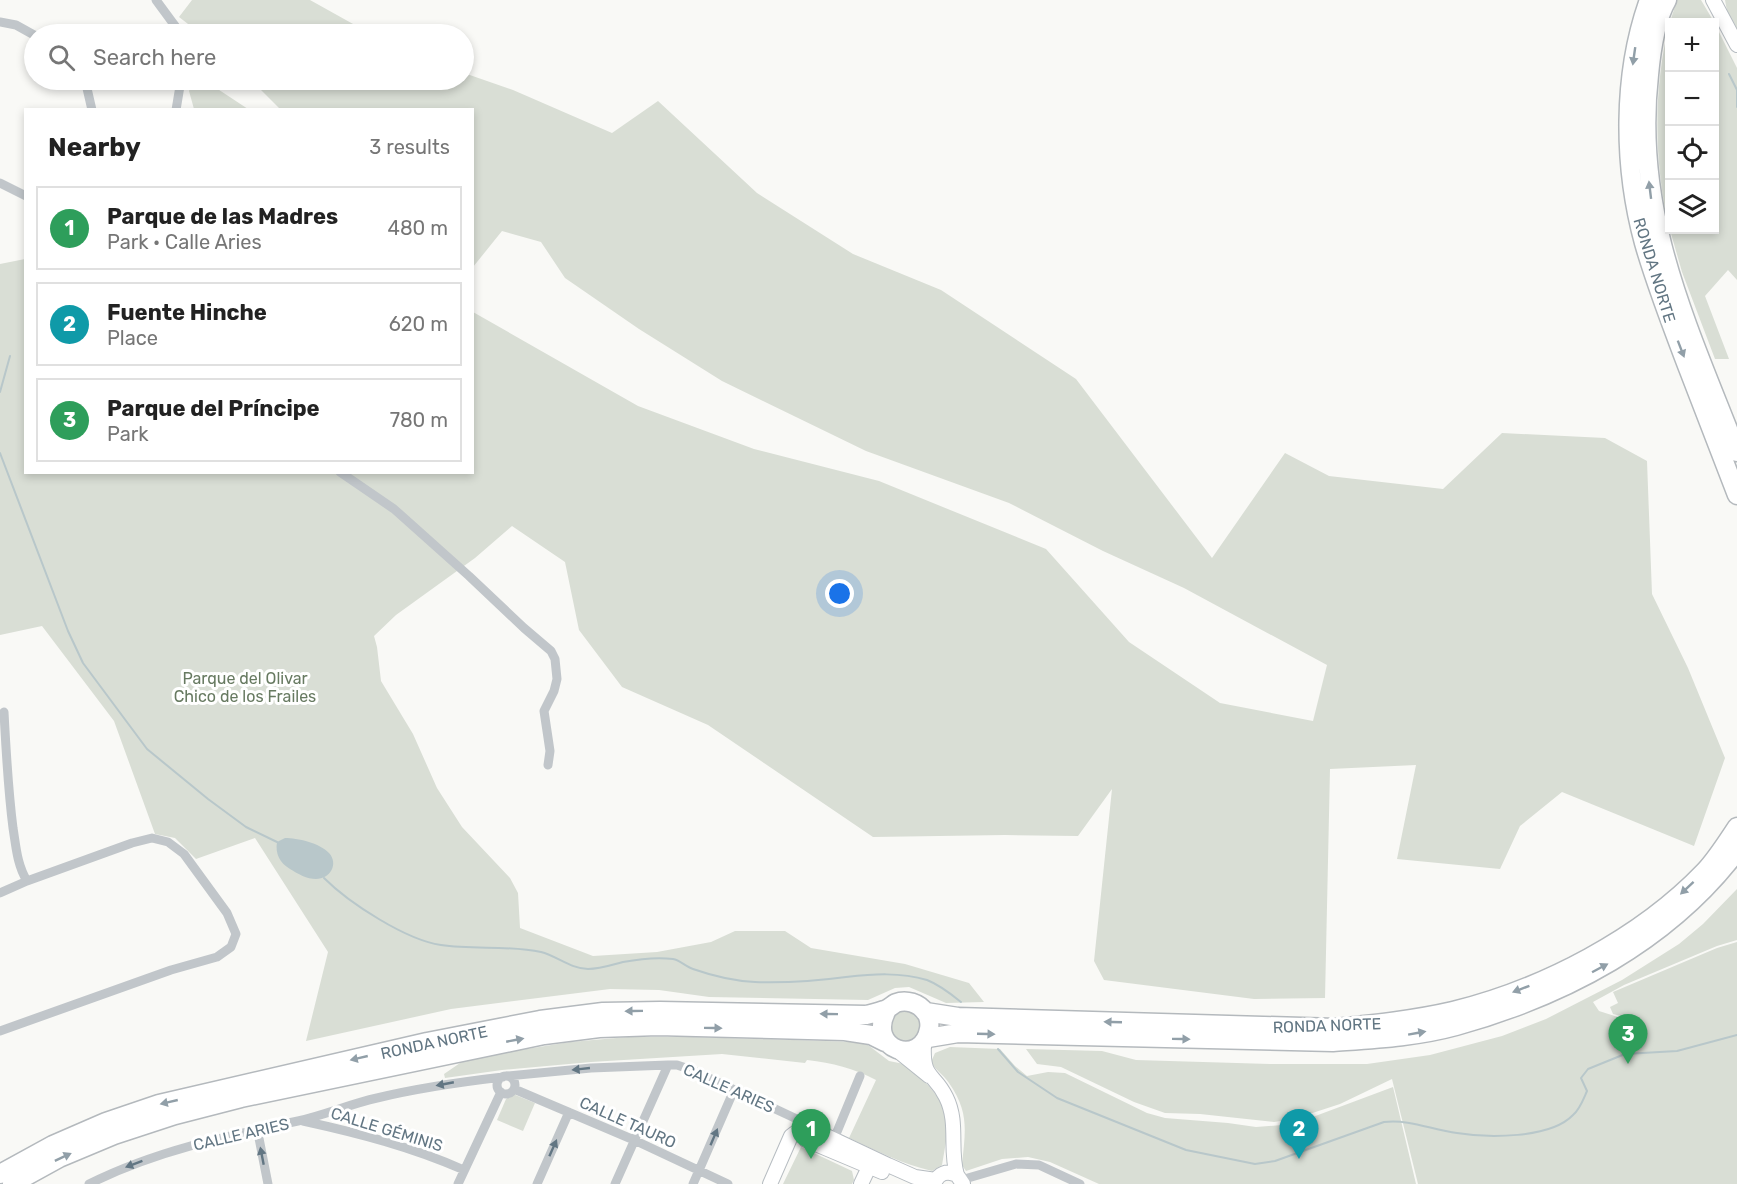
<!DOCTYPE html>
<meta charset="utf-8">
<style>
:root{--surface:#fff;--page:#f6f6f6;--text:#222;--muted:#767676;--line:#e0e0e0;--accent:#ed4622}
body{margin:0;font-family:Rubik,sans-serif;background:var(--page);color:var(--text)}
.controls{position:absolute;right:18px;top:18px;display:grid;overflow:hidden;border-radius:0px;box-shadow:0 3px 9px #0003}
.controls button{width:54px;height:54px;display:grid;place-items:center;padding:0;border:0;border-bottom:2px solid var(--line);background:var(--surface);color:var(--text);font:30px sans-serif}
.you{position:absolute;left:840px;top:594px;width:21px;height:21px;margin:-15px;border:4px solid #fff;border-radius:50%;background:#1a73e8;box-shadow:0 0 0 9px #1a73e833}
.badge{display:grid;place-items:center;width:39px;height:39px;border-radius:50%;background:var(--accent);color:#fff;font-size:20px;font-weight:700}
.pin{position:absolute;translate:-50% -50px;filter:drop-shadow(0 2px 3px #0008)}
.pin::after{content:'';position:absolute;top:32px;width:21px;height:18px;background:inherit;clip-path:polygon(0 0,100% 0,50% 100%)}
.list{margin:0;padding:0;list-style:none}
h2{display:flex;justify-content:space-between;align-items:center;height:78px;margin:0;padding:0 24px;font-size:26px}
h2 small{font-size:20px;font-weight:400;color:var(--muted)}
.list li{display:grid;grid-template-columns:39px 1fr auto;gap:18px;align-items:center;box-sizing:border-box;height:84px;margin:0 12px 12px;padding:0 12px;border:2px solid var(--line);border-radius:0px}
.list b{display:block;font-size:22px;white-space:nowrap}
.list p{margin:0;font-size:20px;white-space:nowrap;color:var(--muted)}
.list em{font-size:20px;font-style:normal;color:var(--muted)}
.icon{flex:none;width:33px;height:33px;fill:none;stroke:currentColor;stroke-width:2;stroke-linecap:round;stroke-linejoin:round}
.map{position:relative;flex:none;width:1737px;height:1184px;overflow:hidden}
.search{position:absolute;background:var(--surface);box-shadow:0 3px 9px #0003;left:24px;top:24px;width:450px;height:66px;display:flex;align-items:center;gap:15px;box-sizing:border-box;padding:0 21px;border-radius:33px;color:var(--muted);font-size:22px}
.panel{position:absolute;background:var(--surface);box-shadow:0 3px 9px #0003;left:24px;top:108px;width:450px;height:366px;border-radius:0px}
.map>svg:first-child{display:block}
.green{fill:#d9ded5}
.water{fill:#b8c7ca}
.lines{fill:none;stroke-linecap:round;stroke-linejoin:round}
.stream{stroke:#b8c7ca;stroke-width:2}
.secondary-casing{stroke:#b6bcc1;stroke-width:16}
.highway-casing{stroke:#b4b9bd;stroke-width:21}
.street{stroke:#c1c6ca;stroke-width:9}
.secondary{stroke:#fff;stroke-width:14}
.highway{stroke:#fff;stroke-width:18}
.oneway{fill:#919fa8}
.oneway2{fill:#627683}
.labels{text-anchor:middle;stroke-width:6;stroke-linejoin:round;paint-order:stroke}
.street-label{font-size:16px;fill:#627683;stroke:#fff}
.park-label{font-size:16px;fill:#677a61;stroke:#fff}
</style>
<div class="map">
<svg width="1737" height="1184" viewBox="0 0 1737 1184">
<rect width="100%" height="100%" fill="#f9f9f6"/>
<path class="green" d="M192 0H310L371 34H201L179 17Z
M1677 0H1701L1714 22H1670Z
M1725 0H1737V35L1727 11Z
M1715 24 1737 68V280L1728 270 1705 296 1729 359H1715L1682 272 1670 230H1714Z
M1669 25V228C1654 162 1653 91 1669 25Z
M464 73 513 90 612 133 658 101 757 193 853 254 941 290 1076 379 1212 558 1285 453 1329 476 1443 489 1502 433 1605 438 1647 461 1652 594 1688 668 1725 758 1694 846 1562 792 1520 826 1500 869 1397 859 1416 765 1330 769 1325 998 1254 999 1104 980 1094 961 1112 789 1078 836 1005 835 873 837 708 725 622 687 579 630 565 562 512 526 475 558 396 615 374 636 377 647 381 681 413 734 437 788 462 827 510 878 518 893 520 928 593 956 657 952 711 942 735 931H785L811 948 905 964 969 983 984 1002 946 1003 909 987 895 988 868 1000 709 997 659 990 610 989 451 1009 306 1041 328 952 255 838 196 859 175 838 155 834 114 721 42 626 0 635V264L25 259 26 472H472L473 312 638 406 754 449 879 481 1046 549 1129 642 1220 703 1313 721 1327 665 1184 588 1103 551 1009 503 866 451 722 381 639 329 565 278 541 242 502 231 473 267 472 110 280 109 251 80H464Z
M193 80H204L248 109H194L189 91Z
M1737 889V940L1717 946 1624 985 1593 1002 1599 1011 1621 1018V1016L1613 1014 1610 1007 1618 1003 1613 992 1717 948 1737 942V1184H1418L1392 1079 1340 1104 1294 1119 1274 1122 1200 1114 1165 1113 1134 1102 1061 1067 1037 1064 1026 1049 1102 1051 1136 1060 1270 1064H1367L1430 1055 1502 1036 1546 1019 1622 980 1679 944 1703 924Z
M890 1027a16 16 0 1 1 32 0a16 16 0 1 1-32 0Z
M628 1037H693L857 1042 868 1045 889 1061 904 1064 928 1085 941 1101 948 1130 942 1165 932 1171C902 1164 877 1151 849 1138L876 1080C853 1068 833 1063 807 1060L805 1063 722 1054 591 1062 502 1070 445 1078 444 1074 463 1061 501 1053 570 1042Z
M950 1047 1000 1049 1015 1066 1027 1076 1048 1072 1065 1073 1147 1113 1165 1118 1228 1123 1256 1127 1294 1124 1393 1087 1416 1184H1099L1050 1162 1028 1157 1002 1159 966 1171 962 1165C965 1132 970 1113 949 1083 944 1075 935 1070 931 1062L935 1053Z
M513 1094 535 1103 523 1131 497 1120 506 1099Z
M801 1147 852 1171 854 1180 852 1184H783Z"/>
<path class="water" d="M285 838C297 838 320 843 329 853 339 864 330 879 316 879 307 879 298 874 290 869 280 863 275 854 277 842Z"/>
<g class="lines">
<path class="stream" d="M1729 74 1737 90V107
M0 392 10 356
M0 453 68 631 83 663 147 749 208 799 246 827 277 842
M324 878C349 903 406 940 441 945 474 950 508 945 541 952 557 956 571 969 588 969 601 969 611 965 623 962 639 959 657 957 673 959 680 960 686 967 693 969 713 976 734 981 755 982 785 983 816 981 846 977 873 974 900 972 927 980 940 985 951 994 961 1002
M998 1049 1018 1072 1057 1098 1186 1150 1255 1164 1275 1161 1384 1122C1410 1119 1432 1130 1457 1133 1487 1138 1550 1139 1573 1115 1580 1109 1583 1100 1587 1091L1581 1078 1588 1069 1625 1054 1677 1051 1737 1035"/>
<g class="secondary-casing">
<path id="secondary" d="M1713 0 1737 45
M924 1044C922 1080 934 1072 946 1097 959 1123 949 1149 957 1175
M898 1051 929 1076
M802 1130V1134L806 1140 882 1172
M770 1184 791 1136C798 1130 807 1127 816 1131L888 1165 915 1177 936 1180
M861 1184 869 1167
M934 1184C938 1173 947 1170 957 1175L963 1184"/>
</g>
<g class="highway-casing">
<path id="highway" d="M1649 0C1622 75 1623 166 1644 243 1656 285 1672 326 1688 368 1704 410 1721 453 1737 495
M1667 0C1656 19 1651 53 1649 75 1633 214 1688 326 1737 452
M926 1012 958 1017 1336 1028C1375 1024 1414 1020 1453 1011 1543 989 1641 938 1705 871 1717 858 1727 842 1737 827
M928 1038 958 1033 1333 1042C1374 1039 1416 1037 1456 1026 1564 996 1668 942 1737 851
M0 1174 53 1145 106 1122 159 1104 427 1042 540 1020 603 1012 660 1011 866 1015C872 1014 878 1012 884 1010 889 1009 892 1005 896 1003 906 999 919 1003 925 1012 929 1016 930 1024 929 1029 922 1068 865 1050 887 1010
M12 1184 59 1158 114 1135 175 1115 241 1098 544 1035 599 1028 658 1026 845 1031 871 1035 885 1042"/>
</g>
<path class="street" d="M156 0 181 34
M0 22 16 25 34 35
M82 80 86 84 92 110
M176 110 181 80
M0 183 26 196
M340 472 394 509 469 576 524 628 551 651 555 659 557 679 554 691 544 711 550 751 548 765
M4 712C6 751 8 789 13 828 16 846 17 865 27 881
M0 893 27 881 132 843 152 838 168 842 184 854 227 913 236 934 231 947 217 957 171 970 0 1031
M507 1076 591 1068 668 1065H677L692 1070 801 1121 814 1129
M497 1085a9 9 0 1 1 18 0a9 9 0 1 1-18 0Z
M514 1089 634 1140 728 1184
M303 1121C358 1133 412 1147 464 1170
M257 1128 268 1184
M834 1139 860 1076
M961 1180 1016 1164 1039 1165 1080 1184
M89 1184C155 1151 226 1136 298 1121 325 1115 350 1104 377 1098 418 1088 460 1082 503 1077
M458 1184 501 1092
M537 1184 569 1112
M615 1184 668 1065
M693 1184 734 1090"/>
<use href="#secondary" class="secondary"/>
<use href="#highway" class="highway"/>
</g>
<defs><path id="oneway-solid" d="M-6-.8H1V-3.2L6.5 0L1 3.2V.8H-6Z" transform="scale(1.5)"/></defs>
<g class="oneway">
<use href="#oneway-solid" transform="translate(1634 56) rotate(98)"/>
<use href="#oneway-solid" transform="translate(1650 190) rotate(-97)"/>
<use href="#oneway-solid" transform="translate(1681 349) rotate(69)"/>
<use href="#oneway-solid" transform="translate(1687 888) rotate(137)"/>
<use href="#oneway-solid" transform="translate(1600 968) rotate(-28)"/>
<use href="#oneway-solid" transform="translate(1521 989) rotate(159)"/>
<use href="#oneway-solid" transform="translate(634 1011) rotate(179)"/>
<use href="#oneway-solid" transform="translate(829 1014) rotate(-179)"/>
<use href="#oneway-solid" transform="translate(1113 1022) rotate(-178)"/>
<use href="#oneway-solid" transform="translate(713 1028) rotate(1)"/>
<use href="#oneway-solid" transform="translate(1417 1033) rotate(-10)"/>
<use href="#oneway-solid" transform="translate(986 1034) rotate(2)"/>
<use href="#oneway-solid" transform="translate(1181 1039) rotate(1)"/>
<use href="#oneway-solid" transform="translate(515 1040) rotate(-11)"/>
<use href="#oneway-solid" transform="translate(359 1058) rotate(167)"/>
<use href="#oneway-solid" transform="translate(169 1102) rotate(167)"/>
<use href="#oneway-solid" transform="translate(63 1157) rotate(-25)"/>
</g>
<g class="oneway2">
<use href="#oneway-solid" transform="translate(581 1069) rotate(174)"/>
<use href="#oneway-solid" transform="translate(445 1084) rotate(169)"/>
<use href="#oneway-solid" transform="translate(714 1137) rotate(-67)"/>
<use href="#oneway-solid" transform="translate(553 1148) rotate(-66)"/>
<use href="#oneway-solid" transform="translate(262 1156) rotate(-101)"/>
<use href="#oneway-solid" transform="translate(134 1164) rotate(159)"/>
</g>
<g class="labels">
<g class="street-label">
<text transform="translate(1655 270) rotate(73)" y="6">RONDA NORTE</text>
<text transform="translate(1327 1025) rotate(-2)" y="6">RONDA NORTE</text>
<text transform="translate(434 1042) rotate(-12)" y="6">RONDA NORTE</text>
<text transform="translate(729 1088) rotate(24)" y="6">CALLE ARIES</text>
<text transform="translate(628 1122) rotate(24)" y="6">CALLE TAURO</text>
<text transform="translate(387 1129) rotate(17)" y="6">CALLE GÉMINIS</text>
<text transform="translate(241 1134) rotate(-13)" y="6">CALLE ARIES</text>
</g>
<g class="park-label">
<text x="245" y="684">Parque del Olivar<tspan x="245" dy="18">Chico de los Frailes</tspan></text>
</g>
</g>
</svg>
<div class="controls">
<button>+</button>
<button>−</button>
<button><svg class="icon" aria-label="locate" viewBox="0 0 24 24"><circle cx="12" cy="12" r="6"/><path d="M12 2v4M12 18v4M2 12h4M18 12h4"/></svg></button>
<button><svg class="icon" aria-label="layers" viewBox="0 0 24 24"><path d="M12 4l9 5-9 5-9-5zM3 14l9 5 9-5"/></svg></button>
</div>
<div class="you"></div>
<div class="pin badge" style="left:811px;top:1159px;background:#2e9e5b">1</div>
<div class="pin badge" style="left:1299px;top:1159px;background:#0f9aa8">2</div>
<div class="pin badge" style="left:1628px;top:1064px;background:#2e9e5b">3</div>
<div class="search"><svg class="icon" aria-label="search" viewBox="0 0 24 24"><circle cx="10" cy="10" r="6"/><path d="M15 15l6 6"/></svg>Search here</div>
<section class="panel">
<h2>Nearby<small>3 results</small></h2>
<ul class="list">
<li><span class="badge" style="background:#2e9e5b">1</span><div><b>Parque de las Madres</b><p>Park · Calle Aries</p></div><em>480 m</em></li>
<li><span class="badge" style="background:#0f9aa8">2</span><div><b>Fuente Hinche</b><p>Place</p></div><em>620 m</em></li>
<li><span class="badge" style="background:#2e9e5b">3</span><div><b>Parque del Príncipe</b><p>Park</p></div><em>780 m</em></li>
</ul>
</section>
</div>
